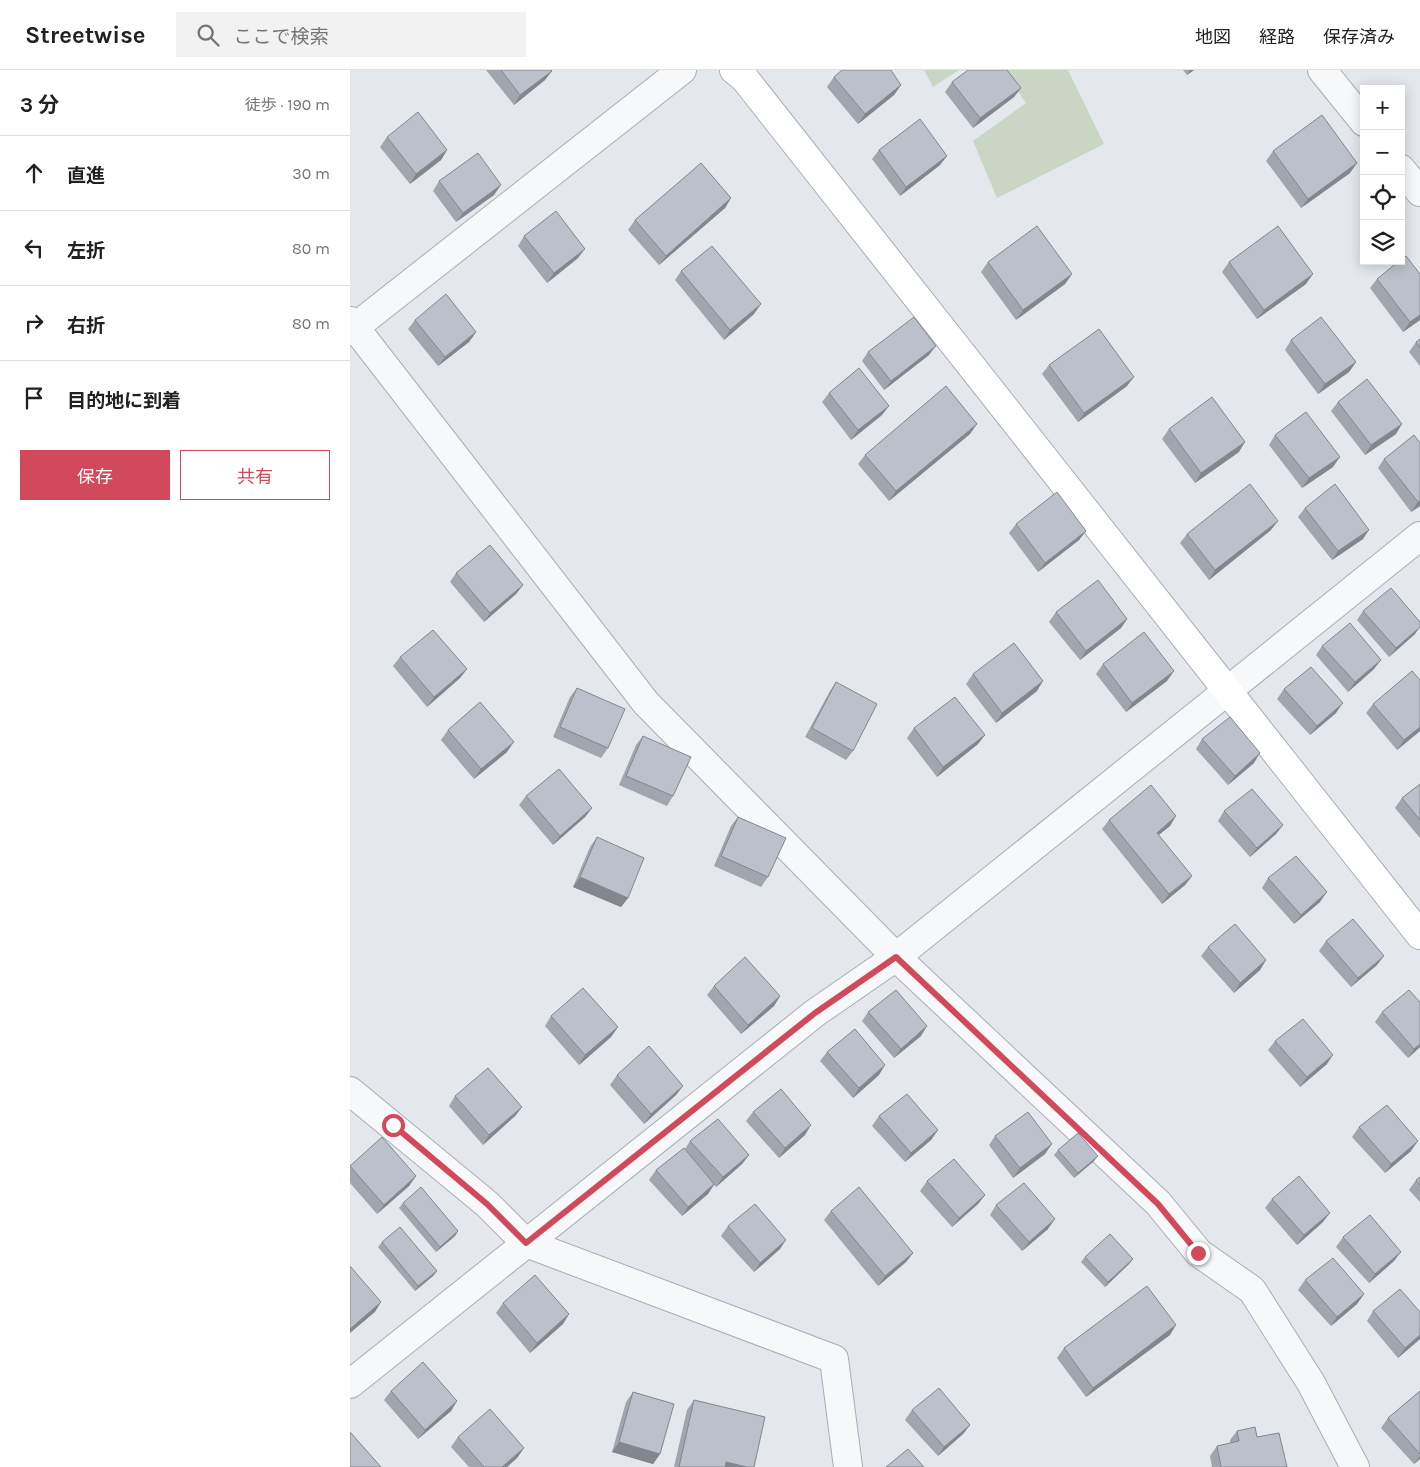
<!DOCTYPE html>
<html lang="ja">
<meta charset="utf-8">
<style>
:root{--surface:#fff;--page:#f2f2f2;--text:#202124;--muted:#757577;--line:#e0e0e0;--accent:#d1495b}
body{margin:0;font-family:Karla,"Noto Sans JP",sans-serif;background:var(--page);color:var(--text)}
.controls{position:absolute;right:15px;top:15px;display:grid;overflow:hidden;border-radius:0px;box-shadow:0 2px 12px #0003}
.controls button{width:45px;height:45px;display:grid;place-items:center;padding:0;border:0;border-bottom:1px solid var(--line);background:var(--surface);color:var(--text);font:25px sans-serif}
.stop{position:absolute;width:15px;height:15px;margin:-11px;border:4px solid #d1495b;border-radius:50%;background:#fff}
.stop.end{background:#d1495b;border-color:#fff;box-shadow:0 1px 5px #0008}
.list{margin:0;padding:0;list-style:none}
h2{display:flex;justify-content:space-between;align-items:center;height:65px;margin:0;padding:0 20px;font-size:21px}
h2 small{font-size:16px;font-weight:400;color:var(--muted)}
.list li{display:grid;grid-template-columns:32px 1fr auto;gap:15px;align-items:center;box-sizing:border-box;height:75px;padding:0 20px;border-top:1px solid var(--line)}
.list b{display:block;font-size:19px;white-space:nowrap}
.list em{font-size:16px;font-style:normal;color:var(--muted)}
.actions{display:flex;gap:10px;padding:15px 20px}
.actions a{flex:1;padding:11px 0;border:1px solid var(--accent);border-radius:0px;text-align:center;font-size:18px;color:var(--accent)}
.actions .main{background:var(--accent);color:#fff}
.icon{flex:none;width:28px;height:28px;fill:none;stroke:currentColor;stroke-width:2;stroke-linecap:round;stroke-linejoin:round}
.map{position:relative;flex:none;width:1070px;height:1397px;overflow:hidden}
header{display:flex;align-items:center;gap:30px;box-sizing:border-box;height:70px;padding:0 25px;background:var(--surface);border-bottom:1px solid var(--line)}
header strong{font-size:24px}
nav{display:flex;gap:28px;margin-inline-start:auto;font-size:18px}
.search{width:350px;height:45px;background:var(--page);display:flex;align-items:center;gap:12px;box-sizing:border-box;padding:0 18px;border-radius:0px;color:var(--muted);font-size:19px}
main{display:flex}
aside{flex:1;background:var(--surface)}
.map>svg:first-child{display:block}
.green{fill:#c9d6c5}
.lines{fill:none;stroke-linecap:round;stroke-linejoin:round}
.street-casing{stroke:#a9aeb7;stroke-width:30}
.secondary-casing{stroke:#a9aeb7;stroke-width:30}
.street{stroke:#f7f8fa;stroke-width:28}
.secondary{stroke:#fff;stroke-width:28}
.wall{fill:#a1a5ae}
.shaded-wall{fill:#83868d}
.building{fill:#bbc0ca;stroke:#83868d}
.route{stroke:#d1495b;stroke-width:6}
</style>
<header>
<strong>Streetwise</strong>
<div class="search"><svg class="icon" aria-label="search" viewBox="0 0 24 24"><circle cx="10" cy="10" r="6"/><path d="M15 15l6 6"/></svg>ここで検索</div>
<nav><a>地図</a><a>経路</a><a>保存済み</a></nav>
</header>
<main>
<aside>
<h2>3 分<small>徒歩 · 190 m</small></h2>
<ul class="list">
<li><svg class="icon" aria-label="ahead" viewBox="0 0 24 24"><path d="M12 20V5M6 11l6-6 6 6"/></svg><div><b>直進</b></div><em>30 m</em></li>
<li><svg class="icon" aria-label="left" viewBox="0 0 24 24"><path d="M17 20v-9H6M10 6l-5 5 5 5"/></svg><div><b>左折</b></div><em>80 m</em></li>
<li><svg class="icon" aria-label="right" viewBox="0 0 24 24"><path d="M7 20v-9h11M14 6l5 5-5 5"/></svg><div><b>右折</b></div><em>80 m</em></li>
<li><svg class="icon" aria-label="arrive" viewBox="0 0 24 24"><path d="M6 21V4h12l-3 4 3 4H6"/></svg><div><b>目的地に到着</b></div></li>
</ul>
<div class="actions"><a class="main">保存</a><a>共有</a></div>
</aside>
<div class="map">
<svg width="1070" height="1397" viewBox="0 0 1070 1397">
<rect width="100%" height="100%" fill="#e4e7ec"/>
<path class="green" d="M574 0H609L583 17Z
M653 0H718L754 74 647 128 623 71 676 33Z"/>
<g class="lines">
<g class="street-casing">
<path id="street" d="M972 0 1014 52
M1051 99 1070 122
M0 251 296 633 546 887 808 1133 849 1183 902 1220 961 1313 1005 1397
M0 261 332 0
M0 1021 137 1134 176 1173 484 1289 498 1397
M0 1314 465 943 546 887 1070 466"/>
</g>
<g class="secondary-casing">
<path id="secondary" d="M384 0 395 9 1070 865"/>
</g>
<use href="#street" class="street"/>
<use href="#secondary" class="secondary"/>
</g>
<path class="wall" d="M136 0H201L195 10 164 35Z
M833 0H844L837 5Z
M484 7 551 15 544 25 508 54 477 17Z
M602 12 671 18 664 27 623 58 595 22Z
M37 67 97 80 91 90 60 114 30 77Z
M529 80 597 86 590 95 550 126 522 89Z
M923 81 1000 103 951 138 916 91Z
M89 111 144 125 106 152 83 121Z
M381 128 375 138 309 195 278 160 285 150Z
M174 166 228 188 197 213 168 176Z
M638 192 722 204 715 214 666 250 631 202Z
M879 192 956 214 907 249 872 202Z
M331 201 404 244 374 270 325 210Z
M1027 209 1070 250 1053 262 1020 218Z
M65 250 126 262 119 272 88 296 58 259Z
M1070 269V296L1059 282 1066 272Z
M941 270 1006 292 999 302 968 324 935 280Z
M518 282 579 285 534 320 512 291Z
M699 295 777 316 728 352 692 304Z
M479 323 532 345 501 370 472 332Z
M988 332 1046 364 1015 385 981 341Z
M819 359 889 382 845 413 812 369Z
M620 364 539 431 508 394 515 385Z
M925 365 983 397 952 418 919 375Z
M1070 373V436L1061 442 1028 398 1034 389Z
M955 438 1013 469 982 490 948 447Z
M666 454 736 461 729 470 688 502 659 463Z
M921 460 859 510 830 473 837 464Z
M106 503 173 515 166 524 134 552 100 512Z
M1013 541 1065 564 1039 587 1007 550Z
M706 542 777 549 771 558 730 590 699 552Z
M972 576 1024 599 998 622 966 585Z
M50 587 117 599 110 608 77 637 43 596Z
M753 594 817 611 776 642 746 604Z
M623 604 687 621 646 653 616 614Z
M1070 610V661L1047 680 1016 643 1023 634Z
M486 612 503 681 496 690 455 667 480 621Z
M227 618 258 678 251 688 203 667 220 627Z
M934 619 986 643 960 665 927 629Z
M564 658 635 665 628 674 587 707 557 668Z
M98 660 157 682 124 709 91 670Z
M293 666 323 726 317 736 269 715 286 675Z
M852 669 904 693 878 715 846 679Z
M1070 714V768L1045 738 1052 728Z
M176 726 242 738 235 747 203 775 169 735Z
M874 741 933 755 926 764 900 787 868 751Z
M388 747 418 807 411 817 364 796 381 756Z
M759 750 820 756 808 765 842 806 835 815 812 834 752 759Z
M247 767 278 828 271 837 223 817 240 777Z
M918 808 970 832 944 854 912 818Z
M976 871 1027 895 1001 917 969 881Z
M858 877 916 890 910 900 884 923 851 886Z
M364 916 430 926 424 936 391 964 357 925Z
M518 942 571 966 544 988 512 951Z
M1032 942 1070 977 1058 988 1025 952Z
M201 946 268 957 261 967 229 995 195 956Z
M925 971 977 994 950 1017 918 980Z
M477 982 529 1005 503 1028 470 991Z
M267 1005 333 1016 326 1025 294 1054 260 1015Z
M105 1026 172 1037 165 1046 133 1075 99 1036Z
M403 1042 455 1065 429 1088 396 1051Z
M529 1046 588 1060 581 1070 555 1092 522 1056Z
M1009 1057 1061 1081 1035 1103 1002 1067Z
M645 1066 695 1084 663 1108 639 1075Z
M340 1071 399 1085 392 1094 366 1117 364 1115 358 1124 332 1146 299 1110 306 1100 335 1079Z
M708 1080 744 1091 724 1108 704 1085Z
M0 1096 66 1106 59 1116 27 1144 0 1113Z
M1070 1107V1132L1059 1120 1066 1110Z
M577 1111 635 1125 628 1134 602 1157 570 1121Z
M922 1129 973 1152 947 1175 915 1138Z
M53 1133 108 1161 105 1166 86 1182 49 1138Z
M646 1135 698 1159 672 1181 640 1145Z
M481 1141 563 1183 556 1192 528 1216 474 1150Z
M378 1156 430 1179 404 1202 371 1166Z
M993 1167 1044 1191 1019 1213 986 1177Z
M32 1172 87 1201 83 1206 65 1221 28 1177Z
M735 1187 783 1189 779 1194 755 1217 731 1192Z
M955 1210 1014 1224 1007 1234 981 1256 948 1220Z
M153 1233 219 1244 213 1254 180 1283 146 1243Z
M1023 1241 1070 1242V1269L1048 1288 1017 1251Z
M820 1265 736 1327 707 1288 714 1278Z
M41 1321 107 1331 101 1341 68 1369 34 1330Z
M1070 1321V1389L1064 1394 1031 1358 1038 1348Z
M283 1322 310 1384 303 1394 262 1382 276 1332Z
M344 1330 404 1397H324L337 1340Z
M562 1340 620 1355 613 1364 588 1386 555 1350Z
M887 1361 907 1367 937 1397H862L860 1386 867 1376 880 1373V1370Z
M108 1367 174 1378 167 1388 157 1397H119L101 1377Z"/>
<path class="shaded-wall" d="M840 0H844L837 5Z
M202 1 195 10 164 35 170 25Z
M551 15 544 25 508 54 515 44Z
M671 18 664 27 623 58 630 48Z
M97 80 91 90 60 114 66 104Z
M597 86 590 95 550 126 556 117Z
M1007 93 1000 103 951 138 958 129Z
M151 115 144 125 106 152 113 143Z
M381 128 375 138 309 195 316 186Z
M235 179 228 188 197 213 204 203Z
M722 204 715 214 666 250 673 240Z
M963 204 956 214 907 249 914 240Z
M411 234 404 244 374 270 380 260Z
M1070 245V250L1053 262 1060 252Z
M126 262 119 272 88 296 95 287Z
M586 276 579 285 534 320 541 311Z
M1006 292 999 302 968 324 975 314Z
M784 307 777 316 728 352 734 343Z
M539 336 532 345 501 370 508 360Z
M627 354 620 364 539 431 546 421Z
M1052 354 1046 364 1015 385 1021 375Z
M895 372 889 382 845 413 851 403Z
M990 387 983 397 952 418 959 408Z
M1070 431V436L1061 442 1068 432Z
M928 451 921 460 859 510 865 500Z
M1019 460 1013 469 982 490 988 481Z
M736 461 729 470 688 502 695 493Z
M173 515 166 524 134 552 140 543Z
M777 549 771 558 730 590 736 581Z
M1070 557 1065 564 1039 587 1046 578Z
M1031 590 1024 599 998 622 1005 612Z
M117 599 110 608 77 637 84 627Z
M824 601 817 611 776 642 782 633Z
M693 611 687 621 646 653 652 643Z
M993 633 986 643 960 665 967 656Z
M1070 657V661L1047 680 1054 670Z
M635 665 628 674 587 707 593 697Z
M164 672 157 682 124 709 131 699Z
M910 683 904 693 878 715 885 706Z
M242 738 235 747 203 775 210 766Z
M826 746 820 756 800 772 807 763Z
M933 755 926 764 900 787 907 778Z
M842 806 835 815 812 834 819 824Z
M230 807 278 828 271 837 223 817Z
M977 822 970 832 944 854 951 845Z
M1034 886 1027 895 1001 917 1008 908Z
M916 890 910 900 884 923 890 913Z
M430 926 424 936 391 964 398 955Z
M577 956 571 966 544 988 551 979Z
M268 957 261 967 229 995 235 985Z
M1070 974V977L1058 988 1064 979Z
M983 985 977 994 950 1017 957 1007Z
M535 995 529 1005 503 1028 509 1018Z
M333 1016 326 1025 294 1054 301 1044Z
M172 1037 165 1046 133 1075 139 1065Z
M461 1055 455 1065 429 1088 435 1078Z
M588 1060 581 1070 555 1092 561 1083Z
M1068 1071 1061 1081 1035 1103 1041 1094Z
M702 1074 695 1084 663 1108 670 1098Z
M399 1085 392 1094 366 1117 373 1107Z
M748 1086 744 1091 724 1108 728 1103Z
M66 1106 59 1116 27 1144 34 1135Z
M364 1114 358 1124 332 1146 338 1137Z
M635 1125 628 1134 602 1157 609 1148Z
M980 1143 973 1152 947 1175 954 1165Z
M705 1149 698 1159 672 1181 679 1172Z
M108 1161 105 1166 86 1182 90 1177Z
M436 1170 430 1179 404 1202 410 1193Z
M1051 1182 1044 1191 1019 1213 1025 1204Z
M563 1183 556 1192 528 1216 535 1206Z
M783 1189 779 1194 755 1217 758 1212Z
M87 1201 83 1206 65 1221 68 1216Z
M1014 1224 1007 1234 981 1256 987 1247Z
M31 1232 25 1242 0 1263V1259Z
M219 1244 213 1254 180 1283 187 1273Z
M826 1255 820 1265 736 1327 743 1318Z
M1070 1265V1269L1048 1288 1055 1278Z
M107 1331 101 1341 68 1369 75 1360Z
M620 1355 613 1364 588 1386 594 1377Z
M269 1372 310 1384 303 1394 262 1382Z
M174 1378 167 1388 157 1397H152Z
M1070 1386V1389L1064 1394Z
M376 1392 397 1397H372Z"/>
<path class="building" d="M151 0H201L202 1 170 25Z
M492 0H541L551 15 515 44 484 7Z
M618 0H657L671 18 630 48 602 12Z
M68 42 97 80 66 104 37 67Z
M972 45 1007 93 958 129 923 81Z
M570 49 597 86 556 117 529 80Z
M128 83 151 115 113 143 89 111Z
M351 93 381 128 316 186 285 150Z
M206 141 235 179 204 203 174 166Z
M687 156 722 204 673 240 638 192Z
M928 156 963 204 914 240 879 192Z
M362 176 411 234 380 260 331 201Z
M1056 186 1070 204V245L1060 252 1027 209 1049 191H1051V189Z
M96 224 126 262 95 287 65 250Z
M564 247 586 276 541 311 518 282Z
M971 247 1006 292 975 314 941 270Z
M749 259 784 307 734 343 699 295Z
M1070 269V278L1066 272Z
M509 298 539 336 508 360 479 323Z
M1017 309 1052 354 1021 375 988 332Z
M596 316 627 354 546 421 515 385Z
M862 327 895 372 851 403 819 359Z
M956 342 990 387 959 408 925 365Z
M1064 365 1070 373V431L1068 432 1034 389Z
M900 414 928 451 865 500 837 464Z
M985 414 1019 460 988 481 955 438Z
M707 422 736 461 695 493 666 454Z
M140 475 173 515 140 543 106 503Z
M748 510 777 549 736 581 706 542Z
M1041 518 1070 552V557L1046 578 1013 541Z
M1000 553 1031 590 1005 612 972 576Z
M83 560 117 599 84 627 50 587Z
M794 562 824 601 782 633 753 594Z
M664 573 693 611 652 643 623 604Z
M961 597 993 633 967 656 934 619Z
M1062 601 1070 610V657L1054 670 1023 634Z
M486 612 527 634 503 681 462 658Z
M227 618 275 639 258 678 210 657Z
M605 627 635 665 593 697 564 658Z
M130 632 164 672 131 699 98 660Z
M880 647 910 683 885 706 852 669Z
M293 666 341 687 323 726 276 706Z
M209 699 242 738 210 766 176 726Z
M1070 714V750L1052 728Z
M801 715 826 746 807 763 842 806 819 824 759 750Z
M902 719 933 755 907 778 874 741Z
M388 747 436 768 418 807 371 786Z
M247 767 294 788 278 828 230 807Z
M946 786 977 822 951 845 918 808Z
M1003 849 1034 886 1008 908 976 871Z
M885 854 916 890 890 913 858 877Z
M395 887 430 926 398 955 364 916Z
M233 918 268 957 235 985 201 946Z
M546 920 577 956 551 979 518 942Z
M1059 920 1070 932V974L1064 979 1032 942Z
M953 949 983 985 957 1007 925 971Z
M505 959 535 995 509 1018 477 982Z
M299 976 333 1016 301 1044 267 1005Z
M138 998 172 1037 139 1065 105 1026Z
M431 1019 461 1055 435 1078 403 1042Z
M557 1024 588 1060 561 1083 529 1046Z
M1037 1035 1068 1071 1041 1094 1009 1057Z
M678 1042 702 1074 670 1098 645 1066Z
M368 1049 399 1085 373 1107 340 1071Z
M728 1063 748 1086 728 1103 708 1080Z
M32 1067 66 1106 34 1135 0 1096Z
M334 1078 364 1114 338 1137 306 1100Z
M604 1089 635 1125 609 1148 577 1111Z
M949 1106 980 1143 954 1165 922 1129Z
M1070 1107V1115L1066 1110Z
M674 1113 705 1149 679 1172 646 1135Z
M71 1117 108 1161 90 1177 53 1133Z
M509 1117 563 1183 535 1206 481 1141Z
M405 1134 436 1170 410 1193 378 1156Z
M1020 1145 1051 1182 1025 1204 993 1167Z
M50 1157 87 1201 68 1216 32 1172Z
M760 1164 783 1189 758 1212 735 1187Z
M983 1188 1014 1224 987 1247 955 1210Z
M0 1196 31 1232 0 1259Z
M185 1205 219 1244 187 1273 153 1233Z
M797 1216 826 1255 743 1318 714 1278Z
M1050 1219 1070 1242V1265L1055 1278 1023 1241Z
M73 1292 107 1331 75 1360 41 1321Z
M589 1318 620 1355 594 1377 562 1340Z
M1070 1321V1384L1038 1348Z
M283 1322 324 1334 310 1384 269 1372Z
M344 1330 415 1347 404 1397H397L376 1392 375 1397H329Z
M140 1339 174 1378 152 1397H134L108 1367Z
M905 1357 907 1367 929 1363 937 1397H871L867 1376 889 1371 887 1361Z
M0 1362 31 1397H0Z
M558 1379 574 1397H536Z"/>
<g class="lines">
<path class="route" d="M43 1055 137 1134 176 1173 465 943 546 887 808 1134 848 1183"/>
</g>
</svg>
<div class="controls">
<button>+</button>
<button>−</button>
<button><svg class="icon" aria-label="locate" viewBox="0 0 24 24"><circle cx="12" cy="12" r="6"/><path d="M12 2v4M12 18v4M2 12h4M18 12h4"/></svg></button>
<button><svg class="icon" aria-label="layers" viewBox="0 0 24 24"><path d="M12 4l9 5-9 5-9-5zM3 14l9 5 9-5"/></svg></button>
</div>
<div class="stop" style="left:43px;top:1055px"></div>
<div class="stop end" style="left:848px;top:1183px"></div>
</div>
</main>
